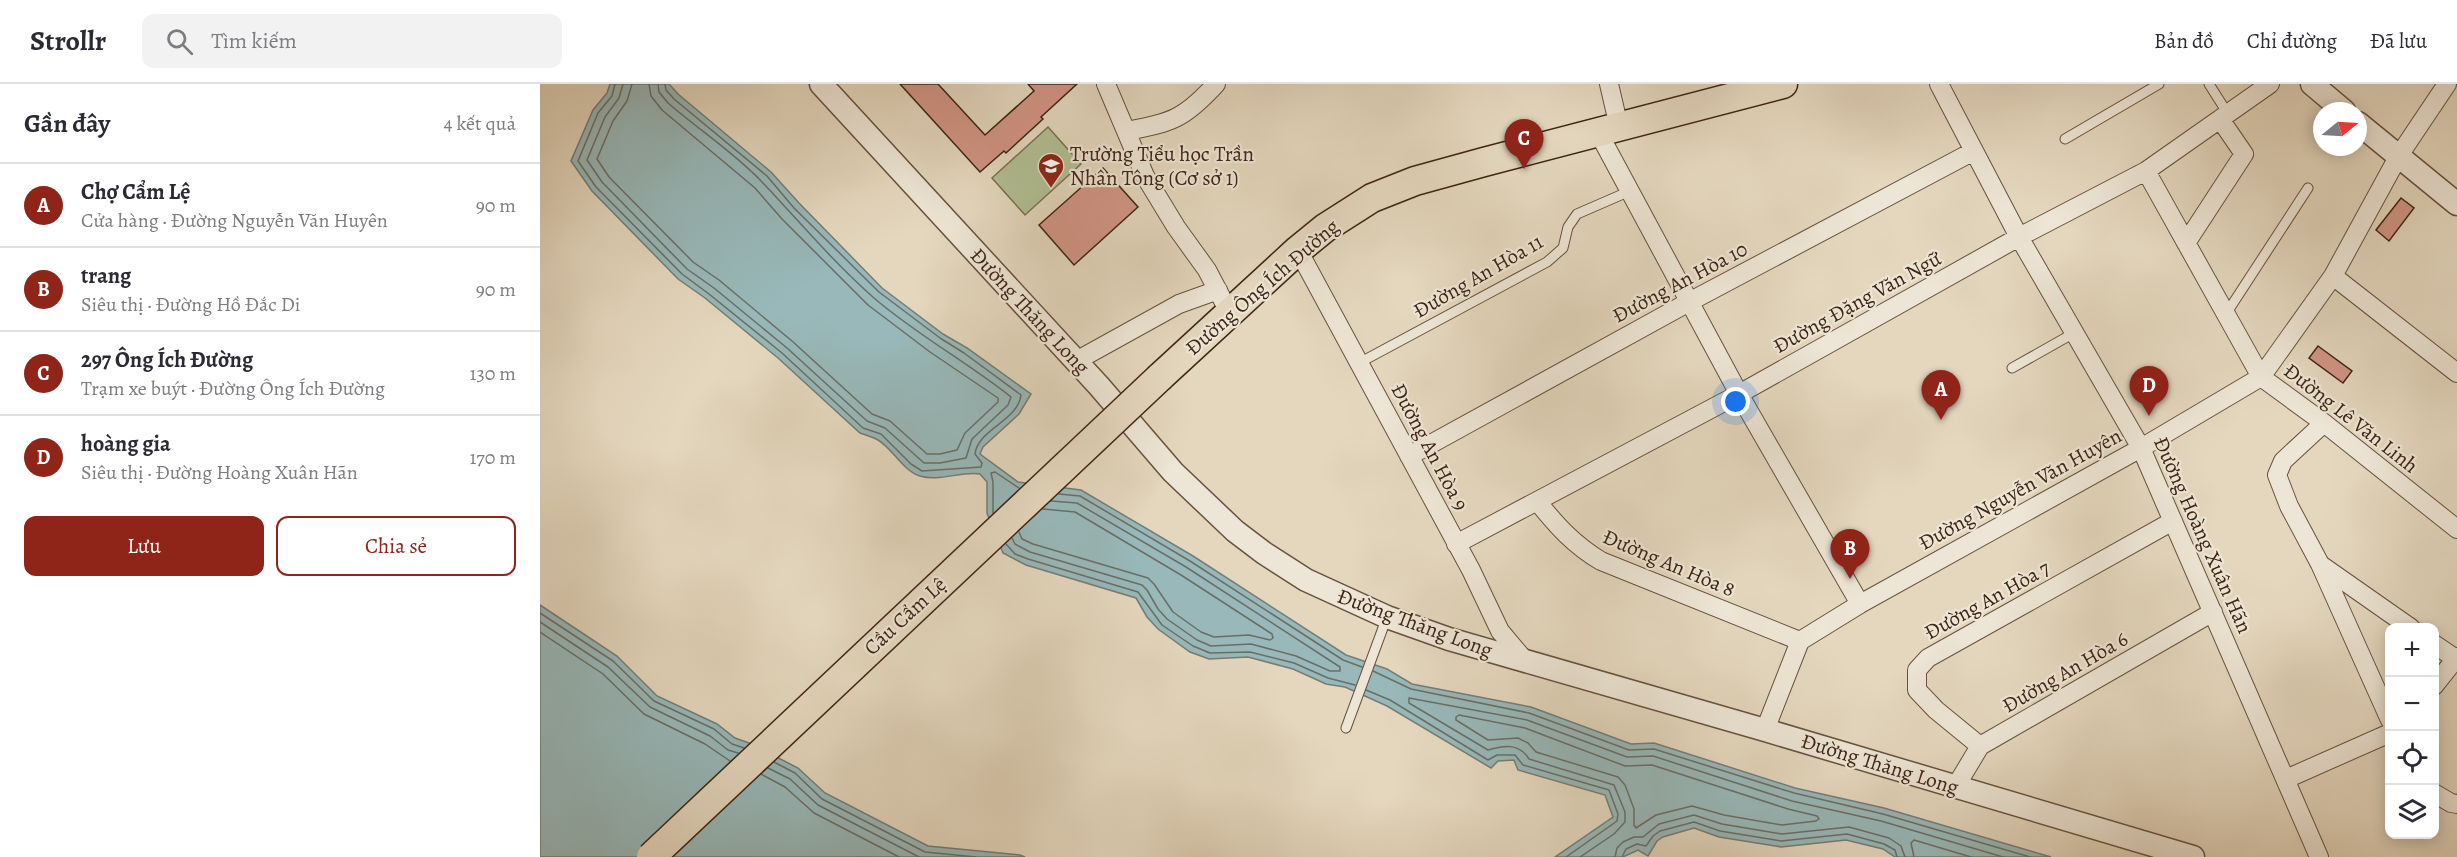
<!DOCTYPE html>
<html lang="vi">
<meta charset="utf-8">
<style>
:root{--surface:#fff;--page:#f2f2f3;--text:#2b2b33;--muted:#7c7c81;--line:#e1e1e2;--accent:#8f2418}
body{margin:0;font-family:Alegreya,serif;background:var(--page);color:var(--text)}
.controls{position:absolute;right:18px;bottom:18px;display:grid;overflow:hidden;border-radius:12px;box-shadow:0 3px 15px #0003}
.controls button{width:54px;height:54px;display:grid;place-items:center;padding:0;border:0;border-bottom:2px solid var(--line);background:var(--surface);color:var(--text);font:30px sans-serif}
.compass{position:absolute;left:1773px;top:18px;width:54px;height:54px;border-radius:50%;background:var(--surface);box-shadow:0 3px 15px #0003;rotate:72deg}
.you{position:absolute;left:1196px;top:318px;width:21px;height:21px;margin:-15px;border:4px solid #fff;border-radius:50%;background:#1a73e8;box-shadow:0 0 0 9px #1a73e833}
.badge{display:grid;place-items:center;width:39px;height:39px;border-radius:50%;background:var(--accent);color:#fff;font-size:20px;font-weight:700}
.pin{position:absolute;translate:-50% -50px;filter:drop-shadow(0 2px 3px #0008)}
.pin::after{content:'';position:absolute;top:32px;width:21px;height:18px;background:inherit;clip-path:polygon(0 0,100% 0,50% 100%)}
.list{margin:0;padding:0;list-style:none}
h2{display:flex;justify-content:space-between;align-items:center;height:78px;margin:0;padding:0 24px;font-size:26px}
h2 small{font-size:20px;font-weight:400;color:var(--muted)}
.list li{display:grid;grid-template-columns:39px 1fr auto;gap:18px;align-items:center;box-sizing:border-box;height:84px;padding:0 24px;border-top:2px solid var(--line)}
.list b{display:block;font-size:22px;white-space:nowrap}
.list p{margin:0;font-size:20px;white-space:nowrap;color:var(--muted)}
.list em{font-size:20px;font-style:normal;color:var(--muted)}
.actions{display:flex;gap:12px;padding:18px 24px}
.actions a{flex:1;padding:14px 0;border:2px solid var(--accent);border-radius:12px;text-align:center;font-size:21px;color:var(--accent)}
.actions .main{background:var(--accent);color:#fff}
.icon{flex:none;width:33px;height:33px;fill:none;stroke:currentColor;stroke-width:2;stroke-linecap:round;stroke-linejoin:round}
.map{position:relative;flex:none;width:1917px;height:773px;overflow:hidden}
header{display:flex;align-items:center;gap:36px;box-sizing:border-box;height:84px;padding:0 30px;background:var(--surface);border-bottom:2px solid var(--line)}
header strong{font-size:28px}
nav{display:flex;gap:33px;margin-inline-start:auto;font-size:21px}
.search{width:420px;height:54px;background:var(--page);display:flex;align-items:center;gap:15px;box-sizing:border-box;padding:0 21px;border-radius:12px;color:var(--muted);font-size:22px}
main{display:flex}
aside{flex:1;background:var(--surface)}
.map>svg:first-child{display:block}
.green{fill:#b1bf94;stroke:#777254;stroke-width:1.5}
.water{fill:#98b8b9;stroke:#747d77;stroke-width:1.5}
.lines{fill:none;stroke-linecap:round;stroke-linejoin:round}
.shore{stroke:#6a6e66;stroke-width:1.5}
.building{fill:#d19585;stroke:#3d2414;stroke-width:1.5}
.service-casing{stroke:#67513e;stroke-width:11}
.minor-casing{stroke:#67513e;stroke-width:20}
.tertiary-casing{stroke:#67513e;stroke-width:25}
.primary-casing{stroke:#3d2414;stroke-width:31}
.service{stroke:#ede5d5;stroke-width:9}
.minor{stroke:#ede5d5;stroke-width:18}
.tertiary{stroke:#ede5d5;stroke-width:22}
.primary{stroke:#e4d7be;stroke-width:28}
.primary-bridge-casing{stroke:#3d2414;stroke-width:31;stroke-linecap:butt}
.primary-bridge{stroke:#e4d7be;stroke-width:28}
.labels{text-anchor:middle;stroke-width:4.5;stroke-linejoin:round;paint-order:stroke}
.poi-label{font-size:21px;fill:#3d2414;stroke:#ede5d5;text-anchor:start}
.street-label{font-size:21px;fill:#3d2414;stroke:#ede5d5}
</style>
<header>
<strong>Strollr</strong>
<div class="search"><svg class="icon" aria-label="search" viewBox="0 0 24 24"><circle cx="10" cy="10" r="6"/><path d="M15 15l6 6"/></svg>Tìm kiếm</div>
<nav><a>Bản đồ</a><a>Chỉ đường</a><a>Đã lưu</a></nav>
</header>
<main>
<aside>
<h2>Gần đây<small>4 kết quả</small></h2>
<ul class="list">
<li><span class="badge">A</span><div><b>Chợ Cẩm Lệ</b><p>Cửa hàng · Đường Nguyễn Văn Huyên</p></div><em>90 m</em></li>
<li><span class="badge">B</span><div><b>trang</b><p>Siêu thị · Đường Hồ Đắc Di</p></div><em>90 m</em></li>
<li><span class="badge">C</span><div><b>297 Ông Ích Đường</b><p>Trạm xe buýt · Đường Ông Ích Đường</p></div><em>130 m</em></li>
<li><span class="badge">D</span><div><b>hoàng gia</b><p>Siêu thị · Đường Hoàng Xuân Hãn</p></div><em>170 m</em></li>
</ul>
<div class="actions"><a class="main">Lưu</a><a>Chia sẻ</a></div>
</aside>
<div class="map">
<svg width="1917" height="773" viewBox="0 0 1917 773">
<rect width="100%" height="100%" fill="#e4d7be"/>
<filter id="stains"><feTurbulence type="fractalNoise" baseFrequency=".00333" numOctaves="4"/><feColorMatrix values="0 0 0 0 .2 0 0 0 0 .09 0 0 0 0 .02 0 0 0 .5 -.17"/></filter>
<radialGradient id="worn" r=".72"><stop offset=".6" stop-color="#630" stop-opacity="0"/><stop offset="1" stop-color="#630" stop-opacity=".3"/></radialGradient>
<path class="green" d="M508 43 541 80 485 131 452 94Z"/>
<path class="water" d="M70 0H129L138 10 231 88 259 119 342 204 403 250 427 264 491 310 479 330 443 363 440 370 478 398 541 406 653 472 806 571 847 585 872 600 991 623 1091 660 1114 659 1255 704 1344 724 1511 773H1355L1343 765 1306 756 1241 763 1179 753 1154 744 1123 753 1117 757 1108 772 1098 766 1083 773H1015L1073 733 1065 711 978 686 974 676 958 677 951 684 847 622 805 603 786 600 753 585 708 573 669 575 650 568 618 545 607 533 596 514 486 481 463 469 447 429V398L440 390C421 387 399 398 380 392 363 387 353 365 338 356 333 353 326 351 320 349L238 274 165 214 138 195 52 107 31 77 53 26 67 9Z
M0 521 77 572 117 612 177 640 195 654 209 659 258 684 285 709 388 762 480 771 485 773H0Z"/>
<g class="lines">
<path class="shore" d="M75 0 72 12 58 29 38 77 56 103 142 190 169 210 242 269 323 344 341 350 371 380 382 387 441 383 442 379 435 370C438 345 478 337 481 311L424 269 400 254 339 208 254 124 227 92 134 15 126 6 125 0
M83 0 79 14 65 33 47 76 62 98 147 185 174 204 247 264 327 337 345 344 384 379H400L426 374 432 355 468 321 471 313C427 278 377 251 334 214 294 179 259 137 223 99 195 69 159 46 128 19L119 8 118 0
M92 0 87 17 73 37 57 75 69 93 153 178 179 196 252 257 332 330 350 337 387 370H400L417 366 425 349 458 318V314L390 268 328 221 242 135 215 104 122 26 111 12 109 0
M519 410 540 412 650 477 803 576 822 583
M453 429V398L451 389 455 388 479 404
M479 448 482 455 493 460 608 494 614 500 633 528 661 548 674 553 709 551 730 556 733 554 732 550 641 491 535 428 503 425
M472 454 475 460 490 468 602 501 607 506 618 525 627 535 657 556 671 562 711 560 756 572 790 587H800V583L646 483 537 419 511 417
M466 460 475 470 488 475 598 508 622 541 653 562 670 569 710 568 754 579 788 594 815 601
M0 529 73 577 114 617 174 645 192 660 204 664
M0 538 68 583 110 623 170 652 188 666 198 669
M0 548 63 590 104 630 165 660 190 677
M833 587 871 605 989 629 1089 666 1114 665 1254 709 1343 730 1490 773
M826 606 850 616 948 676 957 671H975L983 681 1069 706 1078 730 1077 737 1026 773
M919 631 985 644 1085 682 1112 681 1248 725 1277 732 1279 735 1276 737 1242 741 1184 731 1152 722 1116 731 1096 744 1094 741V725L1085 701 1078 693 996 668 988 659 978 654 948 656 916 636V633Z
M234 678 255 689 282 715 385 768 436 773
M228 684 250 695 278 721 379 773
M221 690 245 703 274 729 359 773
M1040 773 1074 750 1085 738V728L1074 701 989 675C979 659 964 661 948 666L869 619V614L987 636 1087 673 1113 672 1252 717 1341 737 1463 773
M1075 773 1077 764 1083 758 1094 753H1103L1119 740 1154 731 1182 740 1242 750 1309 743 1349 754 1361 762 1365 773
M1082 773 1086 765 1097 760 1106 762 1113 752 1120 747 1154 738 1180 747 1241 757 1307 750 1344 760 1355 766 1357 773
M1374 773 1371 759 1374 756 1431 773"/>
</g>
<path class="building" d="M360 0H398L445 51 494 7 488 0H537L501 33 503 35 466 69 464 67 440 88Z
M563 84 598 123 534 181 499 141Z
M1861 114 1874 124 1849 157 1836 146Z
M1778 262 1812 287 1803 299 1769 274Z"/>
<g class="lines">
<g class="service-casing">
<path id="service" d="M1669 0 1688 30
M1525 55 1619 0
M1686 230 1768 104
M819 279 1007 178 1023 164 1028 143 1037 130 1090 107
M1472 284 1534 249
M806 644 847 533"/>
</g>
<g class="minor-casing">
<path id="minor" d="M566 0 605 92 636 143 667 186 689 228
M1069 0 1079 43
M1399 0 1479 153 1601 364 1779 773
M587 47C633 38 644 35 676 0
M1058 48 1199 310 1320 520
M1606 87 1721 293 1784 339 1917 445
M1646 159 1704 70 1680 35
M758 166 931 486 960 547 986 578
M1793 192 1917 289
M536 277 639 220 678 206
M1784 339 1743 377 1737 391 1749 422 1780 480 1850 636
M869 372 1149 218 1434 67
M997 417C1016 441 1034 461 1061 477L1260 557
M916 460 1199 310 1479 153 1606 87 1730 0
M1781 481 1871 544
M1894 560 1916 575
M1894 602 1917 573
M1225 646 1260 557 1320 520 1601 364 1721 293 1793 192 1858 73 1907 0
M1440 662 1396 626 1377 606V586L1388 574 1633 437
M1746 695 1850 649
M1416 702 1440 662 1673 528
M1894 709 1911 719 1917 720"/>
</g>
<g class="tertiary-casing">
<path id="tertiary" d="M281 0 559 302 633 388 695 447 724 469 766 496 847 533 909 555 1225 646 1653 773
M1772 0 1804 27
M1818 39 1917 120"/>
</g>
<g class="primary-casing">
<path id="primary" d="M620 293 758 166 785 144 832 114 875 97 944 78 1243 0"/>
</g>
<use href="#service" class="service"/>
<use href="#minor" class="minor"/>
<use href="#tertiary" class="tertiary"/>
<use href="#primary" class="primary"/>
<g class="primary-bridge-casing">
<path id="primary-bridge" d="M111 773 620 293"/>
</g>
<use href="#primary-bridge" class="primary-bridge"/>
</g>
<defs>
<g id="school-pin" transform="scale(1.35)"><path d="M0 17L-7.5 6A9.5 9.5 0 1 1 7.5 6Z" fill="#8f2418" stroke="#ede5d5"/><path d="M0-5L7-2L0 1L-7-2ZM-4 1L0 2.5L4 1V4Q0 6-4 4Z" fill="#fff"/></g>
</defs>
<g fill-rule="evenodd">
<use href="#school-pin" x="511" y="82"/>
</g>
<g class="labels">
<g class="poi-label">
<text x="530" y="77">Trường Tiểu học Trần<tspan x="530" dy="24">Nhân Tông (Cơ sở 1)</tspan></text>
</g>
<g class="street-label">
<text transform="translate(938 192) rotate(-30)" y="7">Đường An Hòa 11</text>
<text transform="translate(1140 198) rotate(-28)" y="7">Đường An Hòa 10</text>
<text transform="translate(722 203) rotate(-41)" y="7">Đường Ông Ích Đường</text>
<text transform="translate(1317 218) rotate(-29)" y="7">Đường Đặng Văn Ngữ</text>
<text transform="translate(490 227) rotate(47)" y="7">Đường Thăng Long</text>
<text transform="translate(1811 334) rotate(38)" y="7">Đường Lê Văn Linh</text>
<text transform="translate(890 363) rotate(62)" y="7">Đường An Hòa 9</text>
<text transform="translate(1480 405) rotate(-29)" y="7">Đường Nguyễn Văn Huyên</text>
<text transform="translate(1663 451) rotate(66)" y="7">Đường Hoàng Xuân Hãn</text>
<text transform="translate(1129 479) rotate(23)" y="7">Đường An Hòa 8</text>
<text transform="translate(1447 516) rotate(-29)" y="7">Đường An Hòa 7</text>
<text transform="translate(365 532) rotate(-43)" y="7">Cầu Cẩm Lệ</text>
<text transform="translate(875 539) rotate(20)" y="7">Đường Thăng Long</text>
<text transform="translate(1525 588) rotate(-30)" y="7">Đường An Hòa 6</text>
<text transform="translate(1340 680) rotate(17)" y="7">Đường Thăng Long</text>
</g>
</g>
<rect width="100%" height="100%" filter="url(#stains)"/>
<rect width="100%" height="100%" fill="url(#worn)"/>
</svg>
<div class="controls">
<button>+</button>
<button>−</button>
<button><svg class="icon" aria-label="locate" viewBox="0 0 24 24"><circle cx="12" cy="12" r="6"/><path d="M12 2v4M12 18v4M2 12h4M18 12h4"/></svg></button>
<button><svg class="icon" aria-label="layers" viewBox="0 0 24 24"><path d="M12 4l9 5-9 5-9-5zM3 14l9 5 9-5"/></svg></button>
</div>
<svg class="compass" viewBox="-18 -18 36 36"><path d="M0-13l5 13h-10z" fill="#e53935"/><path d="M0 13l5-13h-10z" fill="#7c7c81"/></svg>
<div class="you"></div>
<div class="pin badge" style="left:1401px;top:336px">A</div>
<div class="pin badge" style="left:1310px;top:495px">B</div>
<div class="pin badge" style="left:984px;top:85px">C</div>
<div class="pin badge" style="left:1609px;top:332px">D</div>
</div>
</main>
